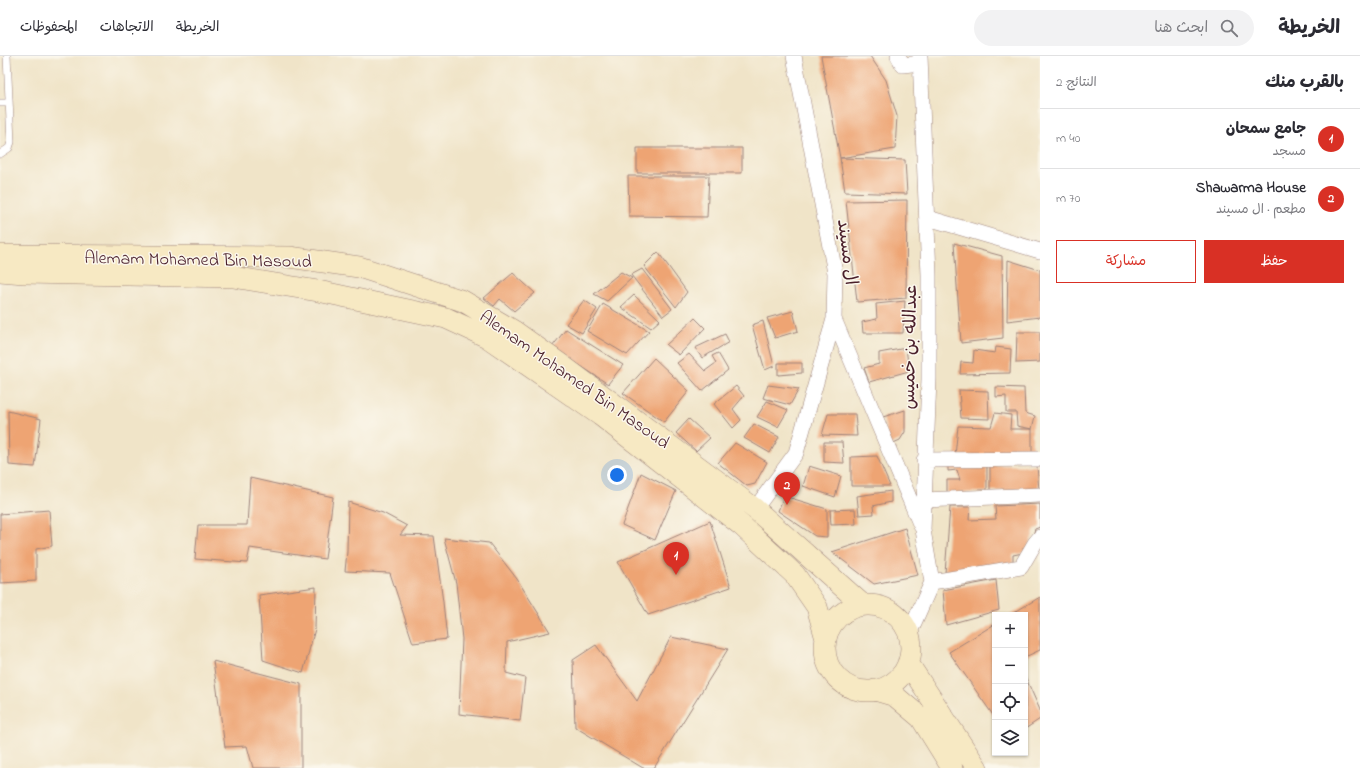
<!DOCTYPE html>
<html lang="ar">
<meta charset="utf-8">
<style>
:root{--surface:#fff;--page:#f2f2f3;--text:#2b2b33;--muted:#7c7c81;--line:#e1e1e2;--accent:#d93025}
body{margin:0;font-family:"Indie Flower","Playpen Sans Arabic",sans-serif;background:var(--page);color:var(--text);direction:rtl}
.controls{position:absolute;right:12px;bottom:12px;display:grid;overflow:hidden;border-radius:0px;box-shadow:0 1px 3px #0004}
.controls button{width:36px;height:36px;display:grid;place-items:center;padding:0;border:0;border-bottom:1px solid var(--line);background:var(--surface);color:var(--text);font:20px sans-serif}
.you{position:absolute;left:617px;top:419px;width:14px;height:14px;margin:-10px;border:3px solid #fff;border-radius:50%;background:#1a73e8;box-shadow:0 0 0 6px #1a73e833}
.badge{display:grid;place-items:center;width:26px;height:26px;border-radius:50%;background:var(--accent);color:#fff;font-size:13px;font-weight:700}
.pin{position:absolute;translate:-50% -33px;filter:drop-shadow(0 1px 2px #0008)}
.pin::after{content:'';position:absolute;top:21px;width:14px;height:12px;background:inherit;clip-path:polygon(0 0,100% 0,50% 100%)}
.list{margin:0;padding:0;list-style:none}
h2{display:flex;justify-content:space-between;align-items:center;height:52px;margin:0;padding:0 16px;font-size:17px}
h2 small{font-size:13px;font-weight:400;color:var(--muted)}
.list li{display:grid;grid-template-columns:26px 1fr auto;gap:12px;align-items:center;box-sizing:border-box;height:60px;padding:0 16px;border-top:1px solid var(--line)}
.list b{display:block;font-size:15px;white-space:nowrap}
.list p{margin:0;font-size:13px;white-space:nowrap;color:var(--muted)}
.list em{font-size:13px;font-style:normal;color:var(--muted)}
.actions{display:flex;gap:8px;padding:12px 16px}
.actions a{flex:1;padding:9px 0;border:1px solid var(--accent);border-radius:0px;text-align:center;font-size:14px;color:var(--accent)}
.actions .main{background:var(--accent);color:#fff}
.icon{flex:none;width:22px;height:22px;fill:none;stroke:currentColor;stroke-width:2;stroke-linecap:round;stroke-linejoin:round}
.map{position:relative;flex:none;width:1040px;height:712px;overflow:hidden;direction:ltr}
header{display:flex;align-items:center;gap:24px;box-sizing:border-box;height:56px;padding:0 20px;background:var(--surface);border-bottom:1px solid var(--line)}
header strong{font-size:19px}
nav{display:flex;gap:22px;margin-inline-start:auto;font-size:14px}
.search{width:280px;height:36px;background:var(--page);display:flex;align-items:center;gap:10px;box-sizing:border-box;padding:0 14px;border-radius:22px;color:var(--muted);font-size:15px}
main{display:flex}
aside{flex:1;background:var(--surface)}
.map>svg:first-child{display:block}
.building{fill:#eea473}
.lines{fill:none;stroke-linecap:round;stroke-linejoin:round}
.lane-casing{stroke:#9d827a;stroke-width:8}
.street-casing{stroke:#9d827a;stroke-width:16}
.secondary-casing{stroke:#9d827a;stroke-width:22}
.lane{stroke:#fff;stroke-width:7}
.street{stroke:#fff;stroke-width:15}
.secondary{stroke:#f7e9c3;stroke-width:21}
.labels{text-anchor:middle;stroke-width:3;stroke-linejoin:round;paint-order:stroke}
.street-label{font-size:18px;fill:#4a1f2b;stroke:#fbf7ec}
</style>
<header>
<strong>الخريطة</strong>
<div class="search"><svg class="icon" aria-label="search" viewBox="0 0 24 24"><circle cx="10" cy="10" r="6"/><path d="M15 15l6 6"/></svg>ابحث هنا</div>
<nav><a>الخريطة</a><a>الاتجاهات</a><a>المحفوظات</a></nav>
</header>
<main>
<aside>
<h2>بالقرب منك<small>النتائج: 2</small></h2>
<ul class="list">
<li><span class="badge">1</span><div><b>جامع سمحان</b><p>مسجد</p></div><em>40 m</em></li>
<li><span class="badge">2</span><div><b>Shawarma House</b><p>مطعم · ال مسيند</p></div><em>70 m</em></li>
</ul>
<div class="actions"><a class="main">حفظ</a><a>مشاركة</a></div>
</aside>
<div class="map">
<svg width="1040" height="712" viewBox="0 0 1040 712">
<rect width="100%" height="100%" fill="#fbf7ec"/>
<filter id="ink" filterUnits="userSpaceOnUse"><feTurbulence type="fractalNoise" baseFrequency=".025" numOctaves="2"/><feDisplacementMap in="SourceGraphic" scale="8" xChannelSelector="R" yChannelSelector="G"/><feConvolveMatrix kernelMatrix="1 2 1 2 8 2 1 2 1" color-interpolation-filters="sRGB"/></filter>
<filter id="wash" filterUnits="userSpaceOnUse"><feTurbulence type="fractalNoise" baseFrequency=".012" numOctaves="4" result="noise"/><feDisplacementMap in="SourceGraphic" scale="16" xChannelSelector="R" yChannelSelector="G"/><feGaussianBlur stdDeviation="0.9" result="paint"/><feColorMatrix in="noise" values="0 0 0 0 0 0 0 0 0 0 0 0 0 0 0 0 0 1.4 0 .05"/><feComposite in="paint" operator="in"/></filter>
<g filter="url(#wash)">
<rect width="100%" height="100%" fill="#f0e4c8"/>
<g id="blocks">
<path class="building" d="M821 0H870L886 24 897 60 895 93 840 102Z
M637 92H742V117H637Z
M840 102 905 104 907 138 845 136Z
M628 120H709L707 161 629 160Z
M907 144 906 242 857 246 846 145Z
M954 187 1002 200 1003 282 961 287Z
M658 196 687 236 676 251 644 210Z
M1008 204 1040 214V261L1007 265Z
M642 213 672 253 663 260 631 219Z
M621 216 632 222 607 245 594 238Z
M513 217 535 237 514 255 500 243 494 250 484 242Z
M634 239 660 264 651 272 621 251Z
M584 244 597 253 582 277 566 268Z
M905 245 903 277H863L862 266 877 263 876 248Z
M603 248 649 275 627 299 587 275Z
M793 255 798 275 775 282 767 262Z
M695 262 705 272 679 299 666 289Z
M763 265 774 310 765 314 752 269Z
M566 273 623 309 608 328 552 291Z
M1017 276H1040V306L1016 307Z
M725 278 729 286 702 302 695 292Z
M996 291 1011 293 1010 317 960 318 961 306 973 307 974 294 995 297Z
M906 292 909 315 869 326 864 312 879 308V297Z
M718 297 728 314 702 335 677 307 689 298 705 315 716 307 712 300Z
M654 302 689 335 664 366 623 337Z
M778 307H802V317L778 319Z
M768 329 799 333 790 349 763 342Z
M736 330 744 340 733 353 741 364 733 372 714 348Z
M996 331 1024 332 1025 357 1035 360 1032 373 1017 370 1016 356H1006V340L996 341Z
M959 334 988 335 989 363 961 362Z
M767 345 788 354 778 371 757 361Z
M905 354V376L900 384 889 389 883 361Z
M8 355 41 363 35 411 9 409Z
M995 357 1011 359 1010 373H1032V400H955L958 370 991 371Z
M828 358H855L857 380 822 379Z
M689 363 710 382 696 395 676 377Z
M754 368 779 381 770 397 744 382Z
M824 386H842L844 407 824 406Z
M735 387 767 406 755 428 747 430 718 407Z
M877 400 890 430H851V401Z
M948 409H987V436L947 437V424H960L957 414 948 415Z
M990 409 1037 410 1039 434 990 435Z
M809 410 841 420 835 441 803 430Z
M641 417 676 435 655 484 622 469Z
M250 422 333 441 325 503 250 492 247 507 195 503 198 469H247Z
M891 435V446L873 450 874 458 859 459 857 440Z
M784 440 827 453V481L815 480 778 455Z
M348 446 383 457 407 470 400 479 434 480 443 546 447 583 413 587 390 517 345 515 347 496Z
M1040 448V471L1035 473 1028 493 1023 497 1013 499V507L945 517 950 451H970L969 464 996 463 995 450Z
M855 453 856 468 831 469 830 454Z
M49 454 52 490 36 493V525L0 527V458Z
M710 465 731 531 648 559 618 506Z
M905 472 918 519 874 528 832 496Z
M444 482 489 487 517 523 550 576 507 586 506 617 525 622 520 665 459 658 462 583 456 527Z
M996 524 999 554 946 569 943 534Z
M316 531 315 573 303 617 263 604 259 539Z
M1040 541V594L1025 601V559H1010Z
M995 568V662L949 596Z
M671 581 728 593 654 712H643L575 671 573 604 596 589 637 645Z
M213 605 301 628V712H253L247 690 225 691Z
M1025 620 1040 654V663L1025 673Z"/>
</g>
</g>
<g filter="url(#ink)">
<use href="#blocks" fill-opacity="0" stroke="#9d827a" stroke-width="1"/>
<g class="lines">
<g class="lane-casing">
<path id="lane" d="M0 47H9
M0 98 9 92 11 86 7 0"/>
</g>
<g class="street-casing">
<path id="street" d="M898 0 903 9 920 7
M928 162 1040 195
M834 263 921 470
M924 404 1040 403
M924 444 1040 439
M755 453 796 397 834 263 835 217 794 0
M932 526 1021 511 1035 487 1040 481
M909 578 932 526 923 474 929 323V219L920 0"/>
</g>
<g class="secondary-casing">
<path id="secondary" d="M0 199 289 201 359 211 463 245 514 275 563 310 755 453 863 549
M0 215 24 217 233 221 318 235 446 262 487 281 600 359 741 469 795 519 817 551 826 583
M825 592a43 43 0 1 1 86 0a43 43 0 1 1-86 0Z
M908 607 977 712
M875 634 895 640 921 662 952 712"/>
</g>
<use href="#lane" class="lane"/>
<use href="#street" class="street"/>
<use href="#secondary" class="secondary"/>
</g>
</g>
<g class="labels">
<g class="street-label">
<text transform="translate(848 196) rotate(83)" y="6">ال مسيند</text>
<text transform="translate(198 203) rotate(1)" y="6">Alemam Mohamed Bin Masoud</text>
<text transform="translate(909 291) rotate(-89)" y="6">عبدالله بن خميس</text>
<text transform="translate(575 323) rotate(35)" y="6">Alemam Mohamed Bin Masoud</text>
</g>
</g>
</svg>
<div class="controls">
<button>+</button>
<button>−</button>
<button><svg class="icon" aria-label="locate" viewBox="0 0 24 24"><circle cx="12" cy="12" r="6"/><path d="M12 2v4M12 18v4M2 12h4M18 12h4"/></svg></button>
<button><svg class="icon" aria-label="layers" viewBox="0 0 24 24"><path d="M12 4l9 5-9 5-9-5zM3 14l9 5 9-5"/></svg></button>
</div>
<div class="you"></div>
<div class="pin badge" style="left:676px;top:519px">1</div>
<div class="pin badge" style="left:787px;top:449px">2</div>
</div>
</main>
